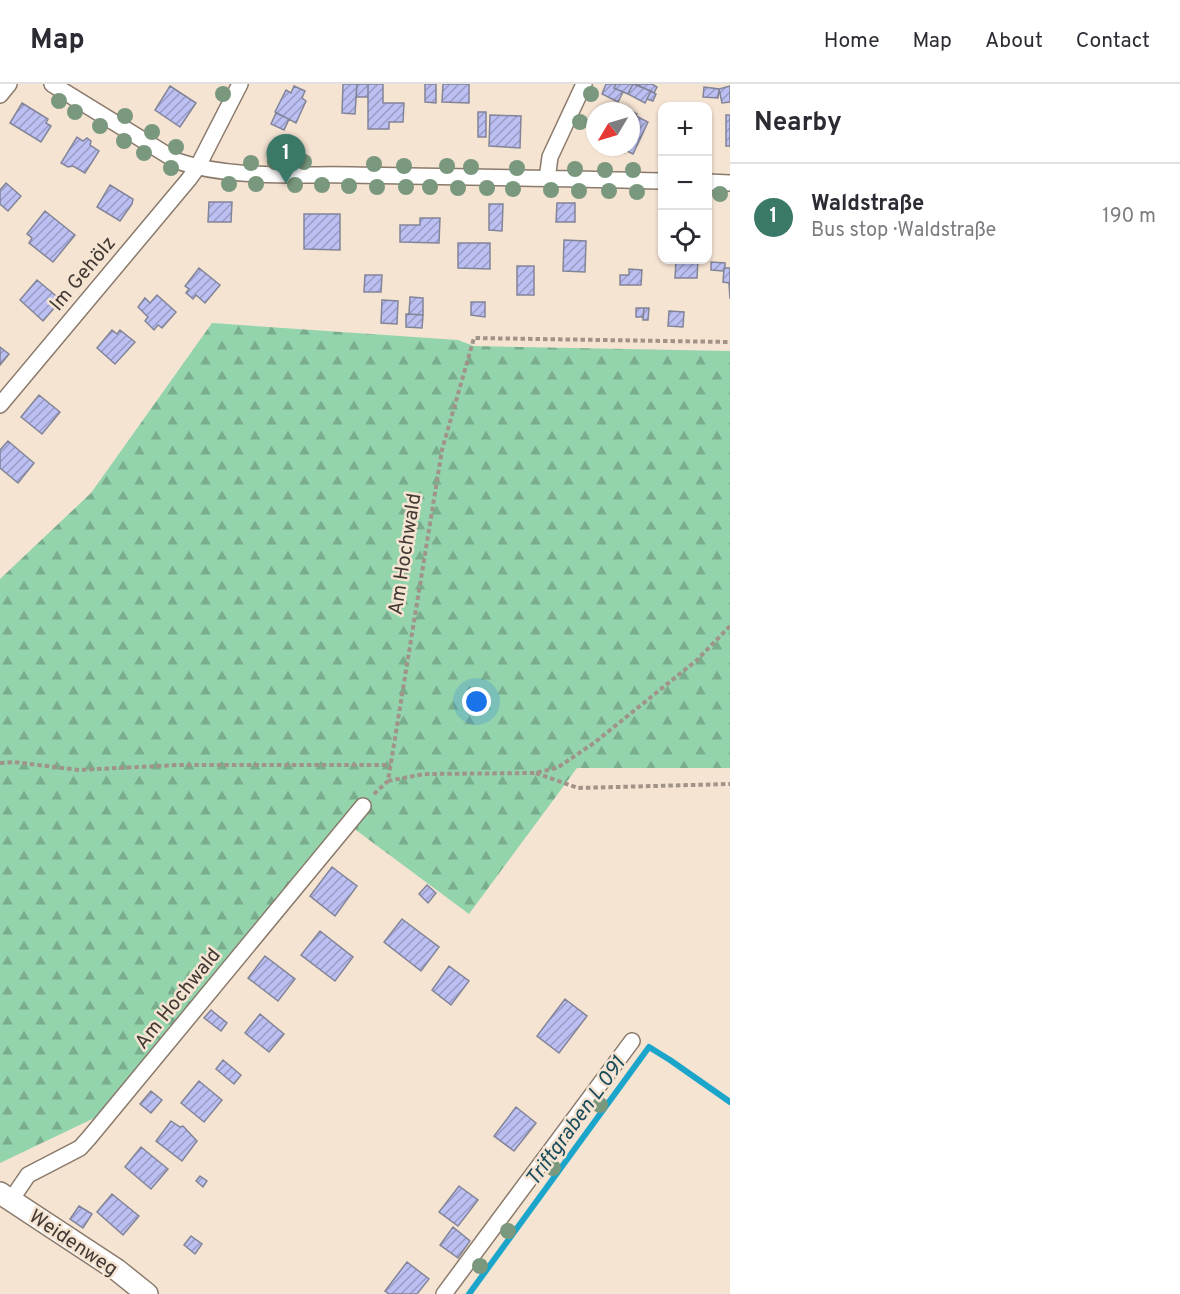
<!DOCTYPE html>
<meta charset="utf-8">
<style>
:root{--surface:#fff;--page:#f2f2f3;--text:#2b2b33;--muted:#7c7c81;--line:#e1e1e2;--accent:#3a7968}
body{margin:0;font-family:Overpass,sans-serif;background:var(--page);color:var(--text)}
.controls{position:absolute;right:18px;top:18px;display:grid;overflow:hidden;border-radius:12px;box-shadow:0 2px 4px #0004}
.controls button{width:54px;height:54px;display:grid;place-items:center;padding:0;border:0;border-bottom:2px solid var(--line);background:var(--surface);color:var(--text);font:30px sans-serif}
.compass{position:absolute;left:586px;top:18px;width:54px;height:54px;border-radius:50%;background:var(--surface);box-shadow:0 2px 4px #0004;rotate:232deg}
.you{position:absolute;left:477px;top:618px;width:21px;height:21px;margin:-15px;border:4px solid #fff;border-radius:50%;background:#1a73e8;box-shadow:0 0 0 9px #1a73e833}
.badge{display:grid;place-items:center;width:39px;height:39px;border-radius:50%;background:var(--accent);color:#fff;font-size:20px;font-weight:700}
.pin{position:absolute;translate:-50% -50px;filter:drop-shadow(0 2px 3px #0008)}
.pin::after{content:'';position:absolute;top:32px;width:21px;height:18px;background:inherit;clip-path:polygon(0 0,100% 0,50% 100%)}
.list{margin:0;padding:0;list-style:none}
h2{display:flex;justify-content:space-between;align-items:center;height:78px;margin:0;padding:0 24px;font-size:26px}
h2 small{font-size:20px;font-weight:400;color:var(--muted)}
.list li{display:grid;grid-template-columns:39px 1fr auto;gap:18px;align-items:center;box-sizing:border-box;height:108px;padding:0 24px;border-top:2px solid var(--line)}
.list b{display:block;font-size:22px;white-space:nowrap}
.list p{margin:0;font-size:20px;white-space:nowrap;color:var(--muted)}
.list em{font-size:20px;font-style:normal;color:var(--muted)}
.icon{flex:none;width:33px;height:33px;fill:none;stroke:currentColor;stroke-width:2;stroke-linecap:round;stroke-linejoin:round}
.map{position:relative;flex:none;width:730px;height:1210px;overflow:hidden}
header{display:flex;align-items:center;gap:36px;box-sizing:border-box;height:84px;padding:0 30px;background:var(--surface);border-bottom:2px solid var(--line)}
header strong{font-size:28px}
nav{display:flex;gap:33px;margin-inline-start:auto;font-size:21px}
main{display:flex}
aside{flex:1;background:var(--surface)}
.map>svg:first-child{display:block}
.forest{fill:url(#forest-firs)}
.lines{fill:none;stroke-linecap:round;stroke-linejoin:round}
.stream{stroke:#1ca5ca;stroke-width:6}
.building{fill:url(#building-hatch);stroke:#828497;stroke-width:1.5}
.street-casing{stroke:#8a7a6b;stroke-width:18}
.secondary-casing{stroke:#8a7a6b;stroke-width:24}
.path{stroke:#a09387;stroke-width:4;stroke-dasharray:4.5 3;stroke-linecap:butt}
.street{stroke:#fff;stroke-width:15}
.secondary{stroke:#fff;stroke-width:21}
.tree{fill:#79987e}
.labels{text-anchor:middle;stroke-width:5;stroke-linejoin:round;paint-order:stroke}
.street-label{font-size:20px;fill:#423a34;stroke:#f6e4d3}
.water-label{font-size:21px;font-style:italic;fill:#194c5c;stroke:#f6e4d3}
</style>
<header>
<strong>Map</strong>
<nav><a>Home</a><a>Map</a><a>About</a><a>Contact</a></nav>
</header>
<main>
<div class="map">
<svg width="730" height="1210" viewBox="0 0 730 1210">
<defs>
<pattern id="forest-firs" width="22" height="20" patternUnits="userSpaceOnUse" patternTransform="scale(1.5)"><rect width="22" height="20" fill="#93d4ad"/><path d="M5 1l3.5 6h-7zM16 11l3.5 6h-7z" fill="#7aad8e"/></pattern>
<pattern id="building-hatch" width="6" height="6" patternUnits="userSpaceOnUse" patternTransform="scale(1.5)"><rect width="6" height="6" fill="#bbbff2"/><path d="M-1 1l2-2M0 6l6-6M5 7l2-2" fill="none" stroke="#9a9cc5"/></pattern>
</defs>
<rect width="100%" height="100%" fill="#f6e4d3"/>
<path class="forest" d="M212 239 458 256 474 262 730 267V684H577L469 830 345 738 109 1027 0 1079V495L91 409Z"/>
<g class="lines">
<path class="stream" d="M469 1210 649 963 670 976 730 1018"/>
</g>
<path class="building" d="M343 0H357L355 30 342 29Z
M357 0H368V13H356Z
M368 0H383V19H404L403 38H389V45H368Z
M425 0H436V19L425 18Z
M443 0H469V19L442 18Z
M606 0H616L614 4 623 8 618 18 602 10Z
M616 0H633L628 10 614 4Z
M633 0 651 7 645 19 628 10Z
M636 0H652L657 3 654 9Z
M170 2 196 19 180 43 155 26Z
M294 2 305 7 302 14 306 17 296 39 275 28 286 6 291 9Z
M730 2V18L722 19 719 5Z
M704 3 719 5 718 14 703 13Z
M651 7 656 10 653 17 647 15Z
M22 19 48 35 46 39 51 42 41 58 10 39Z
M624 23 637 30 636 32 648 38 633 70 625 66 624 69 613 64 631 63V27H623Z
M478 28H486V53H478Z
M276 29 289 35 284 46 271 40Z
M490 31 521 32 520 64 489 62Z
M726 31H730V62H726Z
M77 53 83 57 87 54 91 57 90 61 99 67 85 89 73 82 68 83 61 79Z
M6 99 21 112 8 127 0 120V106Z
M110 101 133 115 132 120 120 137 97 123Z
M209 118H232L231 138H208Z
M557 119H575V138H556Z
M489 120H503L502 147 489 146Z
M45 127 75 151 53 178 29 159 32 154 27 150Z
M304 130H340V166L304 165Z
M420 134H440L439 159 400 158V141H420Z
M564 156 586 157 585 188 563 187Z
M458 159H490V185L458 184Z
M676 176H698L697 194H675Z
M711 178 725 179V184L723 187 711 186Z
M517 182H534V211H517Z
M199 184 220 201 205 219 196 211 193 215 186 209 189 205 185 202Z
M724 184H730V215L729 199 723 198Z
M629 185 642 186 641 201H620V191H629Z
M365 191H382L381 208H364Z
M37 196 61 216 43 237 20 216Z
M157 211 176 228 162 244 158 241 154 246 145 237 148 233 138 223 145 214 150 219Z
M410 213 423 214V231L409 230Z
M382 216 398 217 397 240 381 239Z
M471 218H485V233L471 231Z
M636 224H644L643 233H636Z
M644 224H649L648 236H643Z
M669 227 684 228 683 243 668 242Z
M406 230 423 231 422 244 406 243Z
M112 246 117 250 120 246 135 258 115 280 97 264Z
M0 263 9 270 0 281Z
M39 311 60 328 42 350 21 333Z
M8 357 34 379 18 399 0 384V366Z
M332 783 357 802 335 832 310 812Z
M427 801 436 809 428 819 419 810Z
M402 835 439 863 421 887 384 858Z
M320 847 353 873 335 897 301 871Z
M265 872 295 895 278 917 248 894Z
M449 882 469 897 451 921 432 906Z
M565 915 587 932 559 969 537 952Z
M211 926 227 939 221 947 204 934Z
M260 930 284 950 269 968 245 949Z
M223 976 241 991 234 1000 216 985Z
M199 997 222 1016 204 1038 181 1019Z
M151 1007 162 1016 151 1029 140 1020Z
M516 1023 536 1039 514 1067 494 1052Z
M171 1037 180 1043 183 1042 197 1057 182 1077 156 1057Z
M141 1063 168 1085 151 1105 125 1083Z
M200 1092 207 1097 203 1103 196 1097Z
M459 1102 478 1116 458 1142 439 1128Z
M112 1110 139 1132 123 1151 97 1128Z
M79 1122 92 1130 83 1144 70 1135Z
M453 1143 470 1157 458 1174 440 1161Z
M191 1152 202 1160 195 1170 184 1161Z
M407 1178 429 1195 417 1210H389L385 1207Z"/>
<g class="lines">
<g class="street-casing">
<path id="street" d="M52 0 177 77C230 95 297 90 353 91 456 93 559 94 662 97
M0 11 9 0
M547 95 550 73 584 0
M708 98 730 99
M0 321 189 95 197 84 240 0
M11 1116 28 1091 80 1064 89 1054 363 722
M444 1210 632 957"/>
</g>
<g class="secondary-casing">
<path id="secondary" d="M0 1109 117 1186 147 1210"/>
</g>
<path class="path" d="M0 679 14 678 79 686 178 681H391
M536 689 578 704 730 700
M388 697 424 690 535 689 557 684 594 659 697 576 730 542
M374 710 388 697 442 366 474 254 730 258"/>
<use href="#street" class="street"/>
<use href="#secondary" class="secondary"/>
</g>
<g class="tree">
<circle cx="223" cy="10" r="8"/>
<circle cx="591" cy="10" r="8"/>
<circle cx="59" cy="17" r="8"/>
<circle cx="75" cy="28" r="8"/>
<circle cx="125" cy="32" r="8"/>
<circle cx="580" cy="38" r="8"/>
<circle cx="100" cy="42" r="8"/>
<circle cx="152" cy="48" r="8"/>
<circle cx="124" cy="57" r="8"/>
<circle cx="176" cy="63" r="8"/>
<circle cx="144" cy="69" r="8"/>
<circle cx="275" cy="78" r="8"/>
<circle cx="304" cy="78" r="8"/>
<circle cx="251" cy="79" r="8"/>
<circle cx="374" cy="80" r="8"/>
<circle cx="404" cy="82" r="8"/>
<circle cx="447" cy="82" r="8"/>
<circle cx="471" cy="83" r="8"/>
<circle cx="171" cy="84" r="8"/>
<circle cx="517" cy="84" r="8"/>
<circle cx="575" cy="85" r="8"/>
<circle cx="605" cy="86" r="8"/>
<circle cx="633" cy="86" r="8"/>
<circle cx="229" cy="100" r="8"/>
<circle cx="256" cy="100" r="8"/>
<circle cx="295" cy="101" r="8"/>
<circle cx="322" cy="101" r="8"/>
<circle cx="349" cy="102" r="8"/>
<circle cx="377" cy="103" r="8"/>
<circle cx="406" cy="103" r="8"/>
<circle cx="430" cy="103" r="8"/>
<circle cx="458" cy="104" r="8"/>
<circle cx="487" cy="104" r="8"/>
<circle cx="513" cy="105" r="8"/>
<circle cx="551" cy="106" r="8"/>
<circle cx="579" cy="107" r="8"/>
<circle cx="609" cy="107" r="8"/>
<circle cx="637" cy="108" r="8"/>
<circle cx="720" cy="110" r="8"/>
<circle cx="600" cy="1021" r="8"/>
<circle cx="553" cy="1084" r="8"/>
<circle cx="508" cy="1147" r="8"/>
<circle cx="480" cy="1182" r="8"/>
</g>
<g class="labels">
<g class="street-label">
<text transform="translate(82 189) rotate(-50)" y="7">Im Gehölz</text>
<text transform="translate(404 470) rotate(-81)" y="7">Am Hochwald</text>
<text transform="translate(177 914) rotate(-51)" y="7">Am Hochwald</text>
<text transform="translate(74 1158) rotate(34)" y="7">Weidenweg</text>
</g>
<g class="water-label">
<text transform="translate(575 1037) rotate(-54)" y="7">Triftgraben L 091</text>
</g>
</g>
</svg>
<div class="controls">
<button>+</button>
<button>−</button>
<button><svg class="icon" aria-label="locate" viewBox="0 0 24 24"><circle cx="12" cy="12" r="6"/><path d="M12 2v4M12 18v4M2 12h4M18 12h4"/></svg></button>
</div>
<svg class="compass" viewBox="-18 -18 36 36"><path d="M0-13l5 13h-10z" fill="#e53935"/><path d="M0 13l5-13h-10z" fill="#7c7c81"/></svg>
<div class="you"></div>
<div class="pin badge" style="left:286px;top:100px">1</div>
</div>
<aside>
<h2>Nearby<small></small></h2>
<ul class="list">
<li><span class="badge">1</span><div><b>Waldstraße</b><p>Bus stop · Waldstraße</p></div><em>190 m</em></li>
</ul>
</aside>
</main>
